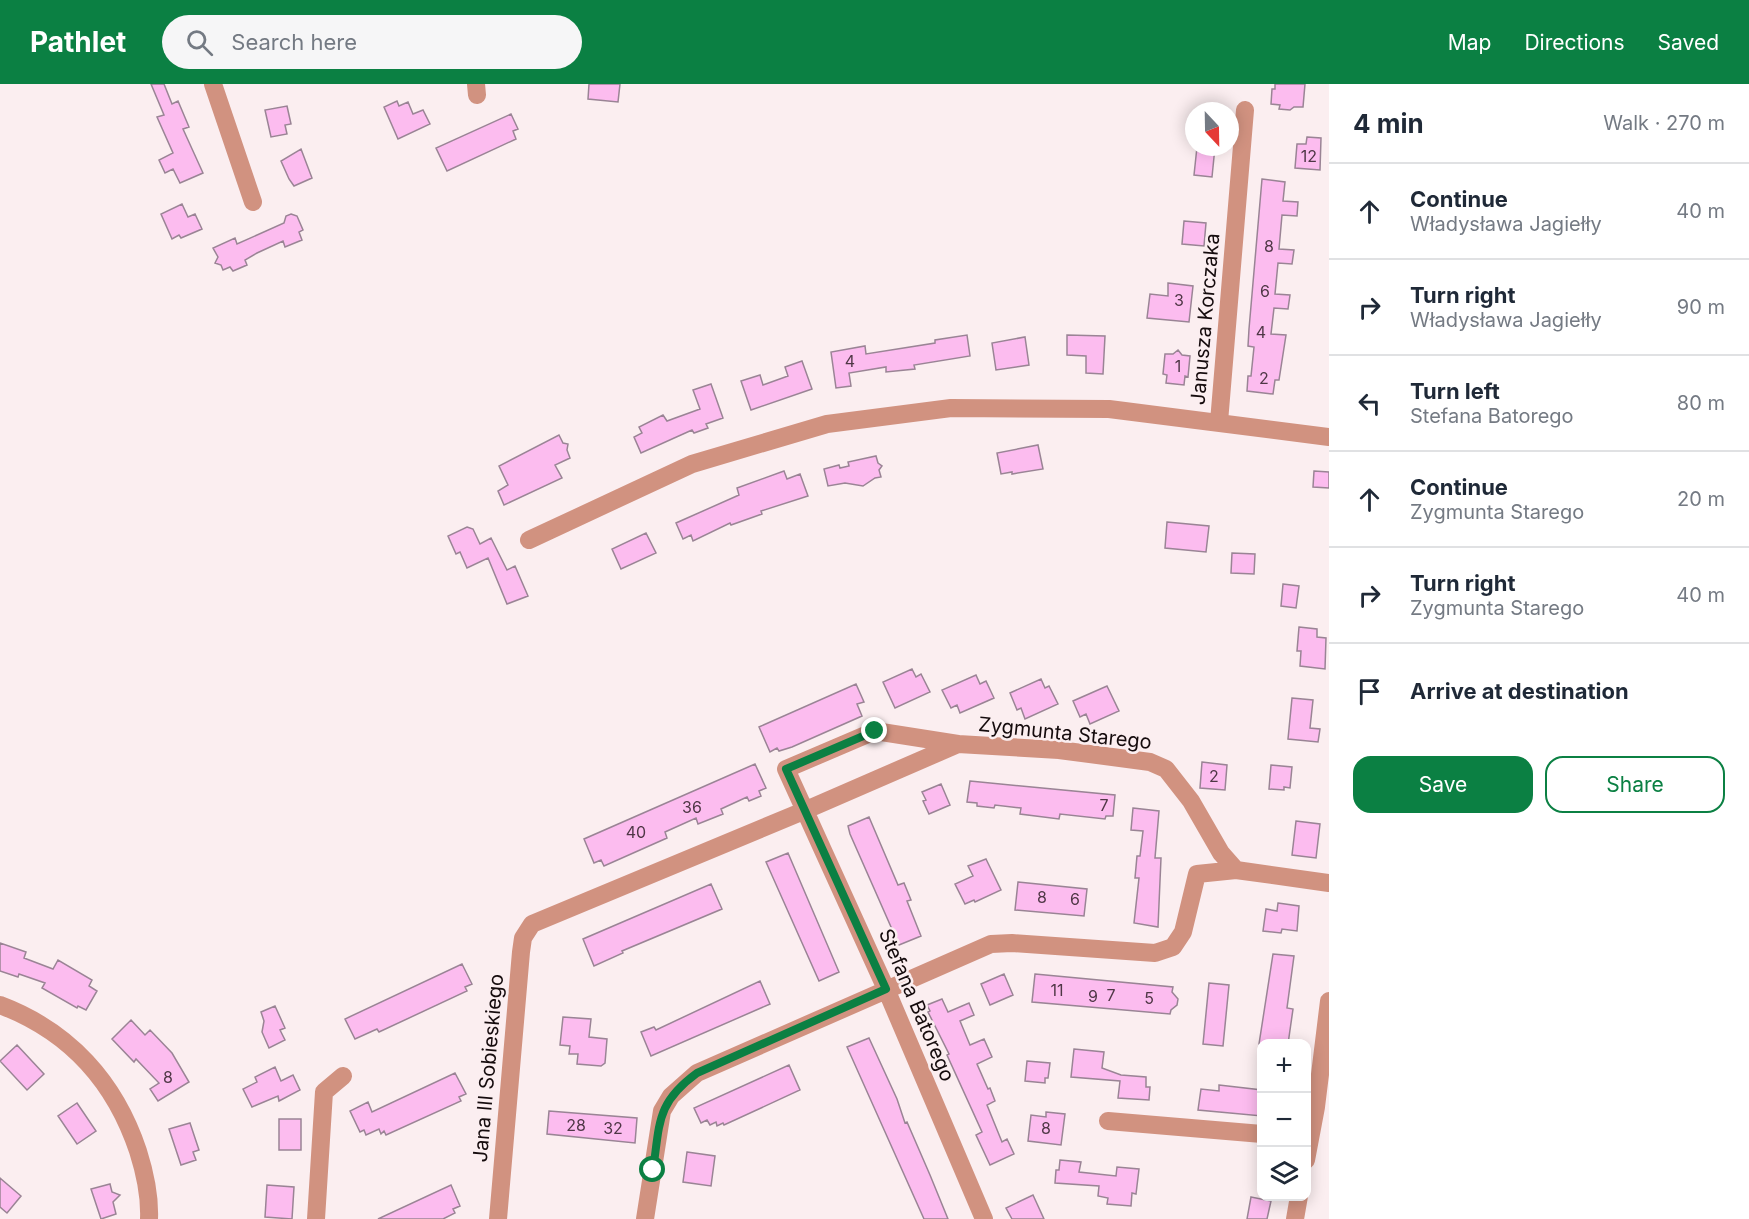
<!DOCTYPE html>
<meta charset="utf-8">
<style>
:root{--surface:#fff;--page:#f6f6f7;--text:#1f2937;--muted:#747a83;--line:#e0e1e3;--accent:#0b8043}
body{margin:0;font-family:Inter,sans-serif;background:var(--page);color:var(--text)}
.controls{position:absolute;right:18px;bottom:18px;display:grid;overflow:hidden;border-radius:12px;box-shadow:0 3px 15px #0003}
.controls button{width:54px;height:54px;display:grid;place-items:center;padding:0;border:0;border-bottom:2px solid var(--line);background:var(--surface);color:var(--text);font:30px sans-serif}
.compass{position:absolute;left:1185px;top:18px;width:54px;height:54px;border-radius:50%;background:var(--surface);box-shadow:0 3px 15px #0003;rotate:158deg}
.stop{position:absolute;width:18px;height:18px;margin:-14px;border:4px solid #0b8043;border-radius:50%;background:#fff}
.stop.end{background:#0b8043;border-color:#fff;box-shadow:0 2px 6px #0008}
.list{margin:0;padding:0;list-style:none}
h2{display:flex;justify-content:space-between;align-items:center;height:78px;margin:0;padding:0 24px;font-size:26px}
h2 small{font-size:20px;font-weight:400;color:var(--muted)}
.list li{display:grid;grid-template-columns:39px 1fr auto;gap:18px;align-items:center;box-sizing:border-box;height:96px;padding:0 24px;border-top:2px solid var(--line)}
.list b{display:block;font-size:22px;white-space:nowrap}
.list p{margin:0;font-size:20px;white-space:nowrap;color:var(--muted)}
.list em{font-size:20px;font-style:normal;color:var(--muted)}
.actions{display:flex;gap:12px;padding:18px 24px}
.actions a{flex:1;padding:14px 0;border:2px solid var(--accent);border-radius:18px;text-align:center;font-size:21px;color:var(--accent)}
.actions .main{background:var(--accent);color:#fff}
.icon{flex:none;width:33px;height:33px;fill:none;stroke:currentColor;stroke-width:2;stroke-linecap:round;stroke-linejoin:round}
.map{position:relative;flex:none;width:1329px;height:1135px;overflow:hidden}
header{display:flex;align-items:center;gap:36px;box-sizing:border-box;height:84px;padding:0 30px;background:var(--accent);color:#fff}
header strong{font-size:28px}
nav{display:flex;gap:33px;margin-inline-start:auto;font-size:21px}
.search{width:420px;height:54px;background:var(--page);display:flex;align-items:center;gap:15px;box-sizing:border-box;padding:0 21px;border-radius:33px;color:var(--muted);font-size:22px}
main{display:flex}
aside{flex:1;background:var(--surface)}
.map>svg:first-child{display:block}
.building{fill:#fcbcef;stroke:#9a8495;stroke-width:1.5}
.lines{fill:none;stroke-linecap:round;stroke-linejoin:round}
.minor{stroke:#d19280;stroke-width:18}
.route{stroke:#0b8043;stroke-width:8}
.labels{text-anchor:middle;stroke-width:5;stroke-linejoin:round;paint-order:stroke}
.number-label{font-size:16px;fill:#4f3746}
.street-label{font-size:20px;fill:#150b0d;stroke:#fbeef0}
</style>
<header>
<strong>Pathlet</strong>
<div class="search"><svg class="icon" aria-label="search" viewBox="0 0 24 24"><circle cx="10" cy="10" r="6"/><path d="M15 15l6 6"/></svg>Search here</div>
<nav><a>Map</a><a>Directions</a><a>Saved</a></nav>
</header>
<main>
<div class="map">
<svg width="1329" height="1135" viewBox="0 0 1329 1135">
<rect width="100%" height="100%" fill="#fbeef0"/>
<path class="building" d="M151 0H164L172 20 178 17 189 43 183 45 203 89 180 99 173 85 165 89 159 76 173 69 157 33 164 31Z
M589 0H620L618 18 588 15Z
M1275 0H1305L1303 23H1294L1290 26 1279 25 1280 21 1271 20 1272 5H1275Z
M397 17 399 22 408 18 413 30 423 26 430 40 398 55 384 23Z
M287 22 291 40 285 41 287 50 271 53 265 26Z
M511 30 518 45 513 47 516 55 447 87 436 64Z
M1307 53 1321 54 1320 86 1295 84 1297 60H1306Z
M1197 63H1215L1212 93 1194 91Z
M301 65 312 94 294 102 289 95 281 77Z
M1262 95 1285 98 1283 117 1298 118 1297 132 1282 131 1279 165 1294 166 1292 180 1278 179 1275 210 1290 211 1288 225 1274 224 1271 250 1286 251 1279 296H1275L1273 310 1247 307 1248 292H1251L1254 263 1248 262 1249 245Z
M182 120 188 133 195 130 202 145 181 154 179 151 172 155 161 130Z
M291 130 297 132 303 146 299 148 302 156 285 163 283 157 257 169 245 176 247 181 233 187 230 183 223 186 221 181 215 179 218 173 213 164 235 154 237 160 284 139 286 132Z
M1184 137 1206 139 1204 162 1182 160Z
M1168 199 1193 202 1189 238 1147 234 1150 210 1168 212Z
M967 251 970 272 914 281 915 285 886 288V283L849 289 851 302 836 304 831 268 865 262 866 270 935 259V256Z
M1067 251 1105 252 1103 290 1086 289V272L1067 271Z
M1025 253 1029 281 996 286 992 259Z
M1178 266 1182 271 1190 272 1188 293 1185 292 1184 301 1166 299 1167 291 1163 290 1165 270H1173Z
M802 277 812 305 751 326 741 297 760 291 763 301 788 292 785 283Z
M711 300 723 334 706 340 708 344 694 349 692 346 641 369 634 353 642 349 639 343 663 331 667 337 700 325 693 306Z
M559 351 563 359 568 360 567 366 570 374 555 381 562 394 504 421 498 407 508 401 499 382Z
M1038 361 1043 385 1012 390V388L1001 390 997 369Z
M876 372 878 379 882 382 879 386 881 393 875 394 863 402 845 399 828 402 824 385 839 381 840 384 849 382 848 378Z
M784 387 787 395 800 390 808 412 761 427 762 430 731 441 730 439 693 457 691 451 683 455 676 439 739 411 737 404Z
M1314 387 1329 388V404L1313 403Z
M1167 438 1209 442 1206 468 1165 464Z
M467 443 473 445 480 460 491 454 507 486 515 482 528 512 507 520 488 474 467 484 460 468 456 470 448 452Z
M646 449 656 469 621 485 612 465Z
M1232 469 1255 470 1254 490 1231 489Z
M1283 500 1299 502 1296 524 1281 522Z
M1299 543 1317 545V553L1326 554 1325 585 1300 582 1301 567H1297Z
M912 585 916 593 921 590 930 608 895 624 883 598Z
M976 591 980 600 986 597 994 614 960 629 957 621 951 624 942 606Z
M1041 595 1045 604 1049 602 1058 620 1025 635 1021 624 1017 626 1010 609Z
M856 600 864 618 857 620 862 632 792 663 779 667 777 664 770 668 759 643Z
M1107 602 1119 627 1090 640 1086 630 1080 633 1073 617Z
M1292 614 1313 616 1310 644 1320 645 1318 658 1288 655Z
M1202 678 1227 681 1225 706 1200 704Z
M755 680 766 704 759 707 761 712 749 717 747 713 721 725 723 730 698 740 696 734 665 748 667 754 604 782 601 776 594 779 584 755Z
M1271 681 1292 683 1290 704 1284 703V706L1269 705Z
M970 697 1115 711 1113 732H1106L1105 735 1060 730 1059 735 1020 730 1021 724 995 721 994 724 977 722V719L967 718Z
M941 700 950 721 929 730 923 717 926 716 922 708Z
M1133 724 1159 727 1155 774H1161L1158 843 1134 839 1139 794H1135L1137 772H1140L1143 747 1131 746Z
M869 733 898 801 904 799 911 816 907 817 921 852 899 861 850 750 848 742Z
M1296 737 1320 740 1316 774 1292 771Z
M788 769 839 888 819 897 766 778Z
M986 775 1001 806 975 818 974 816 965 820 955 800 973 792 968 782Z
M1018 798 1087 805 1084 832 1015 826Z
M711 800 722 825 622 867 623 869 594 882 583 855Z
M1278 819 1299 822 1297 847 1282 845 1281 849 1263 847 1266 825 1277 827Z
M0 859 26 868 24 874 53 885 58 876 92 896 89 902 97 907 86 926 78 922 77 924 42 904 45 899 19 890 18 893 0 887Z
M1273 870 1294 872 1287 924 1293 925 1288 960H1259Z
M462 880 472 900 465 903 467 907 379 948 377 945 355 955 345 935Z
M1004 890 1013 911 990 921 981 900Z
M1035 890 1173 903 1172 908 1178 915 1177 921 1171 926 1170 930 1032 918Z
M760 897 770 920 651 972 641 948 654 943 656 946Z
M1209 899 1229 901 1223 962 1203 960Z
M942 915 948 928 969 919 974 931 960 937 970 961 984 955 992 973 977 980 988 1005 990 1004 995 1017 987 1021 1002 1058 1007 1055 1014 1070 990 1081 976 1051 982 1048 947 971 949 970 928 928 930 927 927 921Z
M275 922 285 944 280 946 285 956 269 964 262 948 264 937 261 928Z
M563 933 591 935 589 953 607 955 605 979 601 982 577 980 578 970H569L570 962 560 961Z
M131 936 145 951 150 946 172 969 189 998 158 1017 150 1005 159 999 136 975 134 978 112 955Z
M869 954 897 1015 905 1039 907 1038 930 1091 948 1135H924L847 963Z
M17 961 44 990 27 1006 0 977Z
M1074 965 1104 968 1102 984 1121 991 1146 993V1003H1150L1149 1016 1118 1014 1120 997 1071 993Z
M1027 977 1050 979 1048 994H1045V999L1025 997Z
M789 981 800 1006 724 1041 723 1039 717 1042 716 1038 710 1041 707 1036 701 1039 694 1024Z
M275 983 281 997 293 991 300 1006 279 1017 278 1012 252 1023 243 1005 257 998 255 993Z
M455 989 466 1010 459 1013 461 1017 386 1051 384 1047 381 1050 379 1045 366 1051 364 1046 360 1048 350 1027 368 1018 372 1028Z
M1219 1001 1262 1006V1032L1198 1026 1201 1005 1219 1007Z
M77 1019 96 1047 77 1060 58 1032Z
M549 1027 637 1034 635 1059 547 1050Z
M1046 1028 1065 1030 1061 1061 1028 1057 1031 1031 1046 1033Z
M279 1035H301V1066H279Z
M190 1039 199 1066 193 1068 196 1076 181 1081 169 1045Z
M687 1068 715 1072 711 1102 683 1098Z
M1060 1076 1081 1078 1079 1088 1116 1092 1117 1083 1139 1085 1136 1110 1132 1109 1131 1122 1107 1120 1108 1114 1098 1112 1099 1102 1055 1099 1056 1086H1059Z
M0 1094 21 1112 7 1129 0 1123Z
M110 1100 112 1108 120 1111 113 1118 116 1130 101 1135 91 1105Z
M267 1101 294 1103 292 1135 265 1133Z
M451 1101 460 1122 453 1125 455 1129 443 1135H378Z
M1033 1111 1044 1135H1012L1006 1124Z
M1251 1113 1271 1117 1267 1135H1247Z"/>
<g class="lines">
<path class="minor" d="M213 0 253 118
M476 0 477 11
M1219 338 1245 26
M529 456 692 380 827 340 951 324 1109 325 1329 353
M958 660 875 647 786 685 886 905 984 1135
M0 921C69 947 115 998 138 1067 145 1089 150 1112 149 1135
M1108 1037 1262 1050
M1306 1076 1316 1023 1329 917
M316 1135 324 1008 343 992
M498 1135 521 868 523 854 532 840 806 726 958 660 1059 666 1150 678 1166 685 1191 717 1221 769 1236 786 1329 799
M645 1135 662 1027 671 1012 697 989 991 860 1012 859 1155 869 1173 863 1183 848 1197 790 1236 786
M1295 1135 1299 1112"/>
</g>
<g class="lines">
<path class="route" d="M653 1086C660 1039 656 1019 697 989L886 905 786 685 875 647"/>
</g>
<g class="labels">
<g class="number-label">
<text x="1309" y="78">12</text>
<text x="1269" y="168">8</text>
<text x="1265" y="213">6</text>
<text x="1179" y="222">3</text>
<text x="1261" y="254">4</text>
<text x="850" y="283">4</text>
<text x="1178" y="288">1</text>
<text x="1264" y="300">2</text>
<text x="1214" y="698">2</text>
<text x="1104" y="727">7</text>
<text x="692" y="729">36</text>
<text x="636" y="754">40</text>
<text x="1042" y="819">8</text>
<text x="1075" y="821">6</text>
<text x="1057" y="912">11</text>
<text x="1111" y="917">7</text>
<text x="1093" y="918">9</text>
<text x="1149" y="920">5</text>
<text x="168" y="999">8</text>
<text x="576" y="1047">28</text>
<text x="613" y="1050">32</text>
<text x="1046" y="1050">8</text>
</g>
<g class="street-label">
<text transform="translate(1205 235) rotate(-85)" y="7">Janusza Korczaka</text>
<text transform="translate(1065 649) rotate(6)" y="7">Zygmunta Starego</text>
<text transform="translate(917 921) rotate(67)" y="7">Stefana Batorego</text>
<text transform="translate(488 984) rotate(-85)" y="7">Jana III Sobieskiego</text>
</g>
</g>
</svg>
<div class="controls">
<button>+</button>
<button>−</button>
<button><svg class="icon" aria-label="layers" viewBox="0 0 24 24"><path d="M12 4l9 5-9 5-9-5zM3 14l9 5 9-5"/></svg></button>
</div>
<svg class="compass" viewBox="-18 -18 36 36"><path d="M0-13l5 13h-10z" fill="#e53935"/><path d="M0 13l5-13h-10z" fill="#747a83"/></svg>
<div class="stop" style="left:653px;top:1086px"></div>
<div class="stop end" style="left:875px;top:647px"></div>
</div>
<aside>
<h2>4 min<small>Walk · 270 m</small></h2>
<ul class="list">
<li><svg class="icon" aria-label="ahead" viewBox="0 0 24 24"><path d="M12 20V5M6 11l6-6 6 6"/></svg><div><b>Continue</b><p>Władysława Jagiełły</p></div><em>40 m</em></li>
<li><svg class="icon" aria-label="right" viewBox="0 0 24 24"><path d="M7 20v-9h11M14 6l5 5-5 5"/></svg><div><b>Turn right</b><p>Władysława Jagiełły</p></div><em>90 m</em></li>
<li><svg class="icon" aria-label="left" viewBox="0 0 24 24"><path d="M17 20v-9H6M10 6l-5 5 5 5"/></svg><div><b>Turn left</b><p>Stefana Batorego</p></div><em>80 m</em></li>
<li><svg class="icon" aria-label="ahead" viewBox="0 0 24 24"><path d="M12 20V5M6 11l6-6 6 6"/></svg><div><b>Continue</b><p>Zygmunta Starego</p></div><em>20 m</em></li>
<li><svg class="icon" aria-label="right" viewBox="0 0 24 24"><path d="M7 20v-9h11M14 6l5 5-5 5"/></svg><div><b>Turn right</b><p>Zygmunta Starego</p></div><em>40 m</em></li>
<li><svg class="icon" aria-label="arrive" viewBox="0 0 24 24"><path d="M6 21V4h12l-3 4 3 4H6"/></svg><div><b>Arrive at destination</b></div></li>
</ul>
<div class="actions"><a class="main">Save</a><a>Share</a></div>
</aside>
</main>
